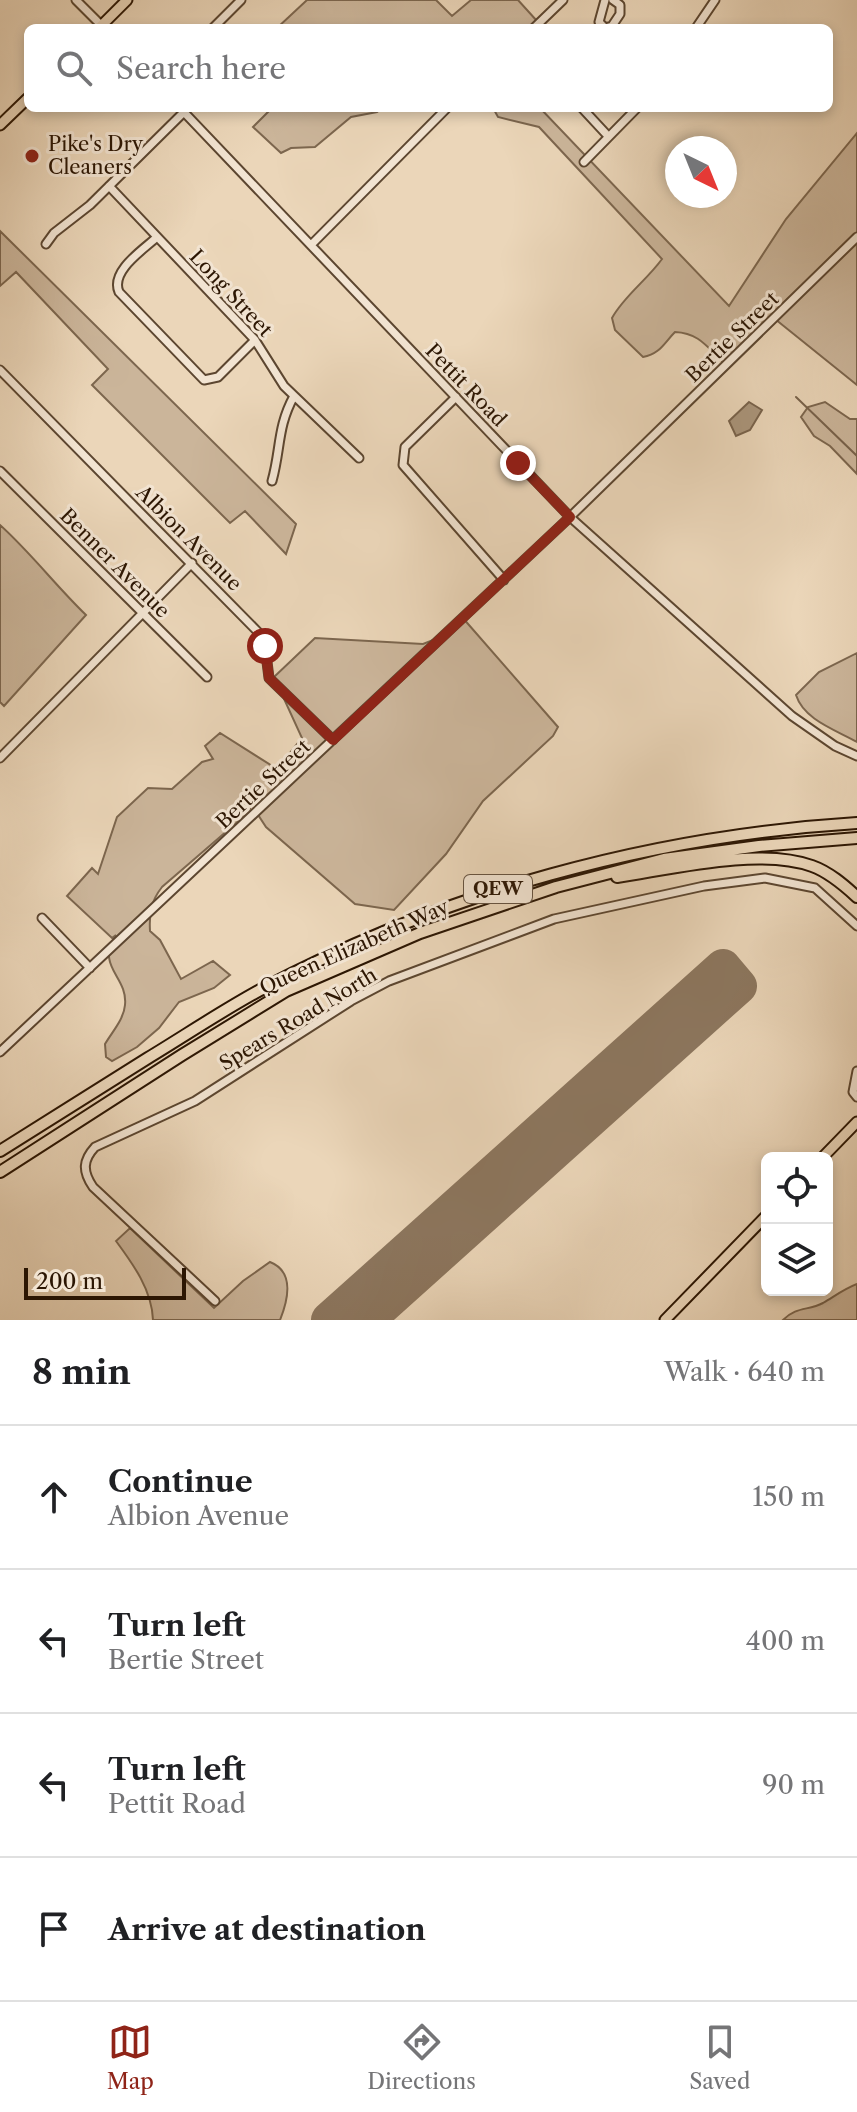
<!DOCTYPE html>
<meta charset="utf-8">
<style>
:root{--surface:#fff;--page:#f6f6f6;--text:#202124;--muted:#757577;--line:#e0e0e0;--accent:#8f2418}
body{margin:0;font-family:"Libre Caslon Text",serif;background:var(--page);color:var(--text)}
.controls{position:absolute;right:24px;bottom:24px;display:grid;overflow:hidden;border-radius:12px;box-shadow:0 4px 12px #0003}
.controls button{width:72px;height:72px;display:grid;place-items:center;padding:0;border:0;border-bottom:2px solid var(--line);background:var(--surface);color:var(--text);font:40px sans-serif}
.compass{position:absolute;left:665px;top:136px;width:72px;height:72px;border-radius:50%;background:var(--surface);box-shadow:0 4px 12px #0003;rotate:137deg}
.scale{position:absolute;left:24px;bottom:20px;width:162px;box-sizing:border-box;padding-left:8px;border:4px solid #2c1603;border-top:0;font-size:22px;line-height:28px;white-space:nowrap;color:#2c1603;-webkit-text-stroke:6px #f2e4d2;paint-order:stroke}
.stop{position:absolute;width:24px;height:24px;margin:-18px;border:6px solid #8f2418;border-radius:50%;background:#fff}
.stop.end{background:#8f2418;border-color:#fff;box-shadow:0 2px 8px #0008}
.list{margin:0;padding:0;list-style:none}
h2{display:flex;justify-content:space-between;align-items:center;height:104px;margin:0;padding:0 32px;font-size:34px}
h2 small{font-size:26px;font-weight:400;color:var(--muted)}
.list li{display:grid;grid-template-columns:52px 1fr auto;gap:24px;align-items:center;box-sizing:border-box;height:144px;padding:0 32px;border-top:2px solid var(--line)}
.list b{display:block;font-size:30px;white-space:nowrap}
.list p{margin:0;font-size:26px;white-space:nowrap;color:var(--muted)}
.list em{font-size:26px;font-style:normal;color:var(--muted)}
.icon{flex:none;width:44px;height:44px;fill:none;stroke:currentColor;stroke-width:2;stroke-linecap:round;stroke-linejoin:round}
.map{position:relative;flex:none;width:857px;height:1320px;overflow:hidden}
.search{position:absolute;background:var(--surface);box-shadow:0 4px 12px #0003;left:24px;right:24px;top:24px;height:88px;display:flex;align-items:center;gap:20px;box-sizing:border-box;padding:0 28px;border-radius:12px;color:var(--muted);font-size:30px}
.sheet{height:680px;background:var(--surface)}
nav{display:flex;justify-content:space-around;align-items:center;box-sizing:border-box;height:112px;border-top:2px solid var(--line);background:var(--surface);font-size:22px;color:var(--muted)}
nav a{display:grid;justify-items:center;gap:4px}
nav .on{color:var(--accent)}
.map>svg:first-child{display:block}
.green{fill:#cbb59a;stroke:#7c664e;stroke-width:2}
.water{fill:#aa957b;stroke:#78624b;stroke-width:2}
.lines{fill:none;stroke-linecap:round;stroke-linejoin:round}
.stream{stroke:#78624b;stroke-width:2}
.runway{stroke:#8c765e;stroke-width:36}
.minor-casing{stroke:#5c4630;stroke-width:11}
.major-casing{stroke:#2c1603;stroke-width:13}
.highway-casing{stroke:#2c1603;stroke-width:14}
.minor{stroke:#f2e4d2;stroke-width:7}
.major{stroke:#ebd6b9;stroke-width:9}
.highway{stroke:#ebd6b9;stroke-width:10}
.route{stroke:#8f2418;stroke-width:10}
.poi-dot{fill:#8f2418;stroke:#f2e4d2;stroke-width:3}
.labels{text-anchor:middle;stroke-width:6;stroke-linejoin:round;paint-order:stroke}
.shield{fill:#f2e4d2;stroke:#675441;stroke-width:2}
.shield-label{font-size:18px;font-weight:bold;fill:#2c1603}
.poi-label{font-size:20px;fill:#2c1603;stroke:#f2e4d2;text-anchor:start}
.street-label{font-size:20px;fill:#2c1603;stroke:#f2e4d2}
</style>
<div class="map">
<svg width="857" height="1320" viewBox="0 0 857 1320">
<rect width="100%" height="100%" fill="#ebd6b9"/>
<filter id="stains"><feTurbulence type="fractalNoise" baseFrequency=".0025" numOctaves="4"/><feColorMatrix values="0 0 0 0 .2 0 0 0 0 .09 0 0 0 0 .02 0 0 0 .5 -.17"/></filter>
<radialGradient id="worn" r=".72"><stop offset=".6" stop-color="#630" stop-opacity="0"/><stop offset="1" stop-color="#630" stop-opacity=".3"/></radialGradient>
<path class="green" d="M307 0H436L452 16 471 0H518L537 21 529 28H277Z
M272 108H382L377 112 351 117 315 147 291 148 281 153 253 127Z
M493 108H540L729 306 786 219 857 133V385L775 319 724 363C707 347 699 333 675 332 664 343 660 354 643 357L615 330 612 318C624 296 647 280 662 259L539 127 498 117Z
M0 231 296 524 286 554 245 511 230 523 92 385 108 369 16 272 0 286Z
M825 402 850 419H857V474L830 446 814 436 801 417 808 407Z
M0 525C31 553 56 586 86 615L4 706 0 702Z
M462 617 558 727 553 736 483 801 446 854 394 910 355 904 266 827 251 804 249 812 162 887C151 901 149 913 150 931L160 940 181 979 213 961 230 975 214 988 179 1002 159 1028 137 1047 112 1061 106 1057 105 1044C112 1032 124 1019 125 1005 128 976 95 967 116 935L112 938 67 896 92 868 98 874 117 817 148 788 172 789 202 762 213 759 205 746 220 733 277 769 302 738 274 677 315 638 423 644 441 637Z
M857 653V742C836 730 804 720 796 695L819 672Z
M130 1228 214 1308 243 1281 270 1262C295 1272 288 1300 280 1320H153C152 1290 133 1264 116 1241Z
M857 1284V1320H783C797 1306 808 1311 823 1303 835 1296 844 1289 857 1284Z"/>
<path class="water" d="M749 402 762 410 750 430 736 436 729 421Z"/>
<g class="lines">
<path class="stream" d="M796 397 857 456"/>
<path class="runway" d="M329 1320 723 967 739 986 367 1320"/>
<g class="minor-casing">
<path id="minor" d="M76 0 103 27
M605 0 599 22 605 28 612 26 620 14V5L613 0
M213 28 241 0
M534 28 563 0
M696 28 715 0
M180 108 570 517 792 716 835 746 857 756
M582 108 608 136
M584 162 637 108
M109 186 255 340 284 386 359 458
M157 237C143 250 110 271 119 292L204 380 218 377 255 340
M46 244 54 233 90 205 184 112
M311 245 447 108
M0 370 258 632 265 646 269 678 333 740
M456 397 405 447 403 465 504 580
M0 471 207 677
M272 481C281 449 277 427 294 396
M0 758 192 563
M42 918 90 968
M0 1052 570 517 857 237
M857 1071 853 1092 857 1097
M215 1301 93 1187C82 1171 83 1160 95 1147L195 1101 351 1001 389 981 554 919 704 886 765 878 815 888 857 926"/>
</g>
<g class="major-casing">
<path id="major" d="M99 28 127 0
M0 125 28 98
M822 1158 857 1122
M665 1320 767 1215"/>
</g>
<g class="highway-casing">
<path id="highway" d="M617 877C671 869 759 847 812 866 829 872 844 885 857 897
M0 1151C49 1120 99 1089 148 1058 186 1035 223 1010 262 989 446 892 649 836 857 823
M0 1172 182 1055 286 991 420 933 556 887 664 859 759 846 857 838"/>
</g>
<use href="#minor" class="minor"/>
<use href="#major" class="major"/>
<use href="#highway" class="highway"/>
</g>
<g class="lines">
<path class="route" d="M265 646 269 678 333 740 570 517 518 463"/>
</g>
<circle class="poi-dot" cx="32" cy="156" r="8"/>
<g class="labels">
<rect class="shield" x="464" y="875" width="68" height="28" rx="6"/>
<g class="shield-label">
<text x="498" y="895">QEW</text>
</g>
<g class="poi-label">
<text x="48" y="151">Pike's Dry<tspan x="48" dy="23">Cleaners</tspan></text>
</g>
<g class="street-label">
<text transform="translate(231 293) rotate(47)" y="7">Long Street</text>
<text transform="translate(732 337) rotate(-44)" y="7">Bertie Street</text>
<text transform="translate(466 385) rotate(46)" y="7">Pettit Road</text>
<text transform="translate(189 538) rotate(45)" y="7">Albion Avenue</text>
<text transform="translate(115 563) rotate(45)" y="7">Benner Avenue</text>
<text transform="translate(263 784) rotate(-43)" y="7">Bertie Street</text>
<text transform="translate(354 947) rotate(-24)" y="7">Queen Elizabeth Way</text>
<text transform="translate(298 1019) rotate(-31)" y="7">Spears Road North</text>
</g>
</g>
<rect width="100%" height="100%" filter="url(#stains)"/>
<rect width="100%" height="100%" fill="url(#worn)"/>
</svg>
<div class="controls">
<button><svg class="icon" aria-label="locate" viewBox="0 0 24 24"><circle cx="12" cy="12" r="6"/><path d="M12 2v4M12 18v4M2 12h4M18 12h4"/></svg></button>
<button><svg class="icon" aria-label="layers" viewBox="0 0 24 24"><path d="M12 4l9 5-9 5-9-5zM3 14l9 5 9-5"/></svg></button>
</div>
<svg class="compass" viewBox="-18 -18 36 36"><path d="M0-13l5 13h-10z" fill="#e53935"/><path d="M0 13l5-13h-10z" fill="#757577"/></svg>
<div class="scale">200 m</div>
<div class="stop" style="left:265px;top:646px"></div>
<div class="stop end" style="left:518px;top:463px"></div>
<div class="search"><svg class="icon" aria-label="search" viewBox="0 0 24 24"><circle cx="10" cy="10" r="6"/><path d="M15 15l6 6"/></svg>Search here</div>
</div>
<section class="sheet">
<h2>8 min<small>Walk · 640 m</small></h2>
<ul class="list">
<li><svg class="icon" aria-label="ahead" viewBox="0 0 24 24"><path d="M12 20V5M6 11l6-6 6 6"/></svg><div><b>Continue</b><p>Albion Avenue</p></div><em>150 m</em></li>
<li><svg class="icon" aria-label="left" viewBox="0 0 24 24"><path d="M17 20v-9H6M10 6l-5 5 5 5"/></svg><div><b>Turn left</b><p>Bertie Street</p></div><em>400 m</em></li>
<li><svg class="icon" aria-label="left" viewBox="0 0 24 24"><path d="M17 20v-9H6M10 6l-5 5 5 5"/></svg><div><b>Turn left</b><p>Pettit Road</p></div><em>90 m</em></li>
<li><svg class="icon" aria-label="arrive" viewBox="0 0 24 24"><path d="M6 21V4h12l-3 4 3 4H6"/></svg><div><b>Arrive at destination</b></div></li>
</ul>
</section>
<nav>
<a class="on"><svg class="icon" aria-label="map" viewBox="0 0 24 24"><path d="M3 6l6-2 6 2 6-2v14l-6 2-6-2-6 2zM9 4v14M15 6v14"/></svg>Map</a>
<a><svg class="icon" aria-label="directions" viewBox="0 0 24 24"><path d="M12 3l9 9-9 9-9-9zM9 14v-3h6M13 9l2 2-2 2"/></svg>Directions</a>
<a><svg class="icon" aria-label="saved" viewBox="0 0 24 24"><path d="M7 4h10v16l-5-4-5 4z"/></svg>Saved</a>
</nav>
